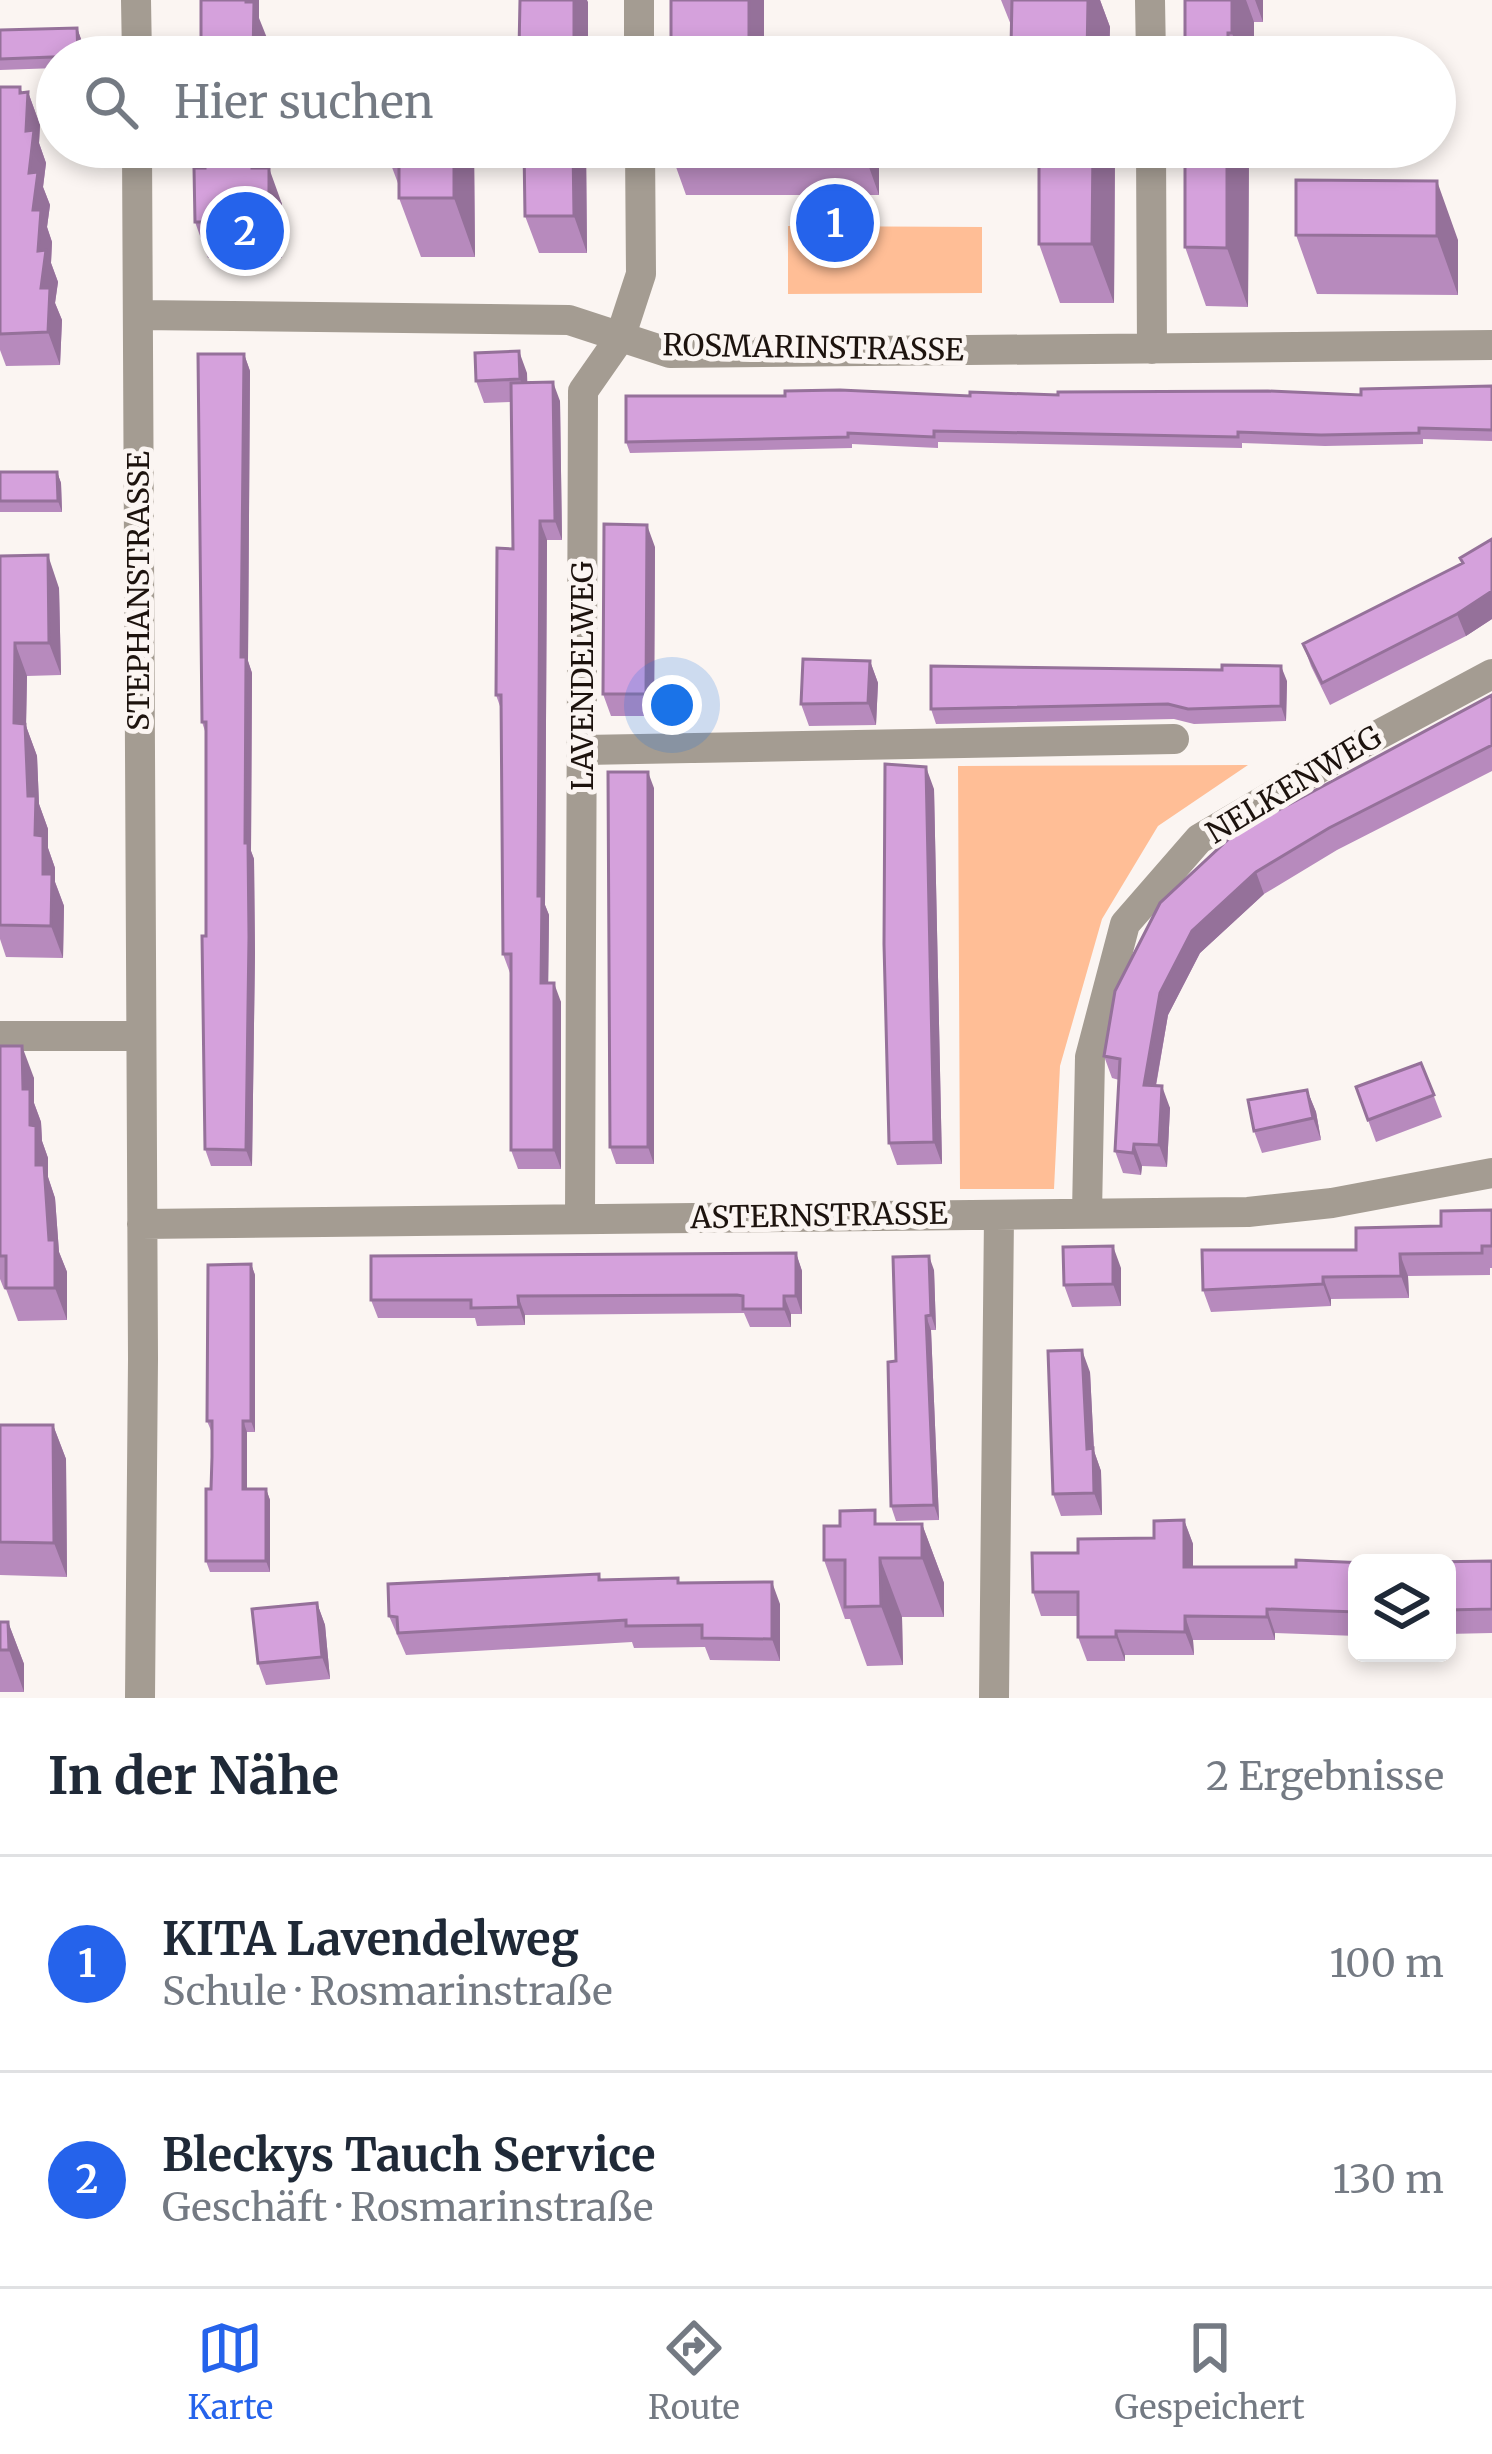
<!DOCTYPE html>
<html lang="de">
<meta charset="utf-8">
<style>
:root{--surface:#fff;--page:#f2f2f3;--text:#1f2937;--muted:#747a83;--line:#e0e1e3;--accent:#2563eb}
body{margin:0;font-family:Merriweather,serif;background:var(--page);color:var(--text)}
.controls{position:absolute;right:36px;bottom:36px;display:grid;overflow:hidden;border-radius:18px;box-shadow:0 6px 18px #0003}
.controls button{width:108px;height:108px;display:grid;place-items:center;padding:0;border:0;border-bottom:3px solid var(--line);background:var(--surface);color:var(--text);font:60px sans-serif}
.you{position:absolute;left:672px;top:705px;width:42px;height:42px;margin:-30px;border:9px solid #fff;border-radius:50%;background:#1a73e8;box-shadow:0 0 0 18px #1a73e833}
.badge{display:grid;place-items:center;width:78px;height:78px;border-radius:50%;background:var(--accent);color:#fff;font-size:39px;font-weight:700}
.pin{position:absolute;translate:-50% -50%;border:6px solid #fff;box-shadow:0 3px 12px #0006}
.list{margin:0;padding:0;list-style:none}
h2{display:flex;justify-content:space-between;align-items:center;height:156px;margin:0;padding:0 48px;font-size:51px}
h2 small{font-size:39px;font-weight:400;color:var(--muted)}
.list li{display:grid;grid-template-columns:78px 1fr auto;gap:36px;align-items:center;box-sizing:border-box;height:216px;padding:0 48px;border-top:3px solid var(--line)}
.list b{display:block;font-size:45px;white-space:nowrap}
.list p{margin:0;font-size:39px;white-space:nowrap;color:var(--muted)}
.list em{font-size:39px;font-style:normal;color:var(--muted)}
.icon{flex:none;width:66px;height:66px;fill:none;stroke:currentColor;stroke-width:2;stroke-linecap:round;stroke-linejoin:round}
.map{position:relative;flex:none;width:1492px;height:1698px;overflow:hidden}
.search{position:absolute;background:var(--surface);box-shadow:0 6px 18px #0003;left:36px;right:36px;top:36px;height:132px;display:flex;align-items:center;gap:30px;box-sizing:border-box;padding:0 42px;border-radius:66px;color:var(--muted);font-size:45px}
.sheet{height:588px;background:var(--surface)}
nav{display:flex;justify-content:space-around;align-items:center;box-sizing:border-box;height:168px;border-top:3px solid var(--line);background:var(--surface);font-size:33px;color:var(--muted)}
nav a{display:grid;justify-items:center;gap:6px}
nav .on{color:var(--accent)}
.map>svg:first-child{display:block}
.green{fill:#ffbe96}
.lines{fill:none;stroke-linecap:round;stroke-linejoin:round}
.minor{stroke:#a49c92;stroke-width:30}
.wall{fill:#b78abd}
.shaded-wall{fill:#95719a}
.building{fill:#d5a1dc;stroke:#95719a;stroke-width:3}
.labels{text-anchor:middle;stroke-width:10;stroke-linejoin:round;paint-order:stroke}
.street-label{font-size:30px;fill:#1d130e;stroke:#fbf5f2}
</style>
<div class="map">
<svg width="1492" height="1698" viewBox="0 0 1492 1698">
<rect width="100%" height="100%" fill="#fbf5f2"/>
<path class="green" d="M788 226 982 227V293L788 294Z
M1248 765 1158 826 1102 919 1060 1066 1054 1189H960L958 766Z"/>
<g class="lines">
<path class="minor" d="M136 0 137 57
M639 0V57
M1150 0 1151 57
M137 147 143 1359 140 1698
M1151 147 1152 349
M138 315 569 320 670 353 1492 345
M584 750 1174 739
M0 1036H141
M1087 1213 1090 1057 1125 924 1199 839 1350 750 1492 674
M580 1219 583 391 620 338 641 274 640 147
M142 1224 1248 1212 1332 1203 1492 1173
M994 1698 999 1215"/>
</g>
<path class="wall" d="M1001 0H1100L1110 27 1109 57H1015L1011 46V25Z
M1185 0H1263V22H1254V57H1185Z
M77 28 81 39 82 57H57V68L0 70V30Z
M0 87 22 93 28 92 40 125 39 143 46 163 43 187 50 205 47 227 52 242 51 263 58 282 55 303 62 320 60 365 6 366 0 350Z
M205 147H266L265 168 282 204V258H208L195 222 205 168Z
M390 147H474L475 257H421L399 198V186L390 162Z
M524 147H586L587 253H539L525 216Z
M879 147V195H686L671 153Z
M1115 147 1114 303H1060L1039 244Z
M1249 147 1248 307 1206 306 1185 247Z
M1296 180 1458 240V295L1317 294 1296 235Z
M244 354 250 371 248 661 252 673 251 851 254 859 255 953 252 1166H211L205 1149 206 734 202 722Z
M527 373V383L560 401 562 540H547L545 905 549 915 548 983 561 1002V1169H518L511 1150 510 973 503 954 501 709 496 695 513 549 511 402 484 403 476 381Z
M1492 386V441L1423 439V444L1325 446 1242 443V448L938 442V448L852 444V448L630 453 626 442 970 396 1361 395Z
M0 472H57L61 483 62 512H0Z
M1492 539V619L1466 636 1330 705 1311 666 1303 644 1462 564 1460 558Z
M655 547 654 716H611L603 694Z
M0 556 59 588 61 675 27 676 26 726 37 756 39 804 48 829V848L55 868V882L64 906 63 958 6 957 0 939Z
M870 661 878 683 876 725 809 726 801 704Z
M1287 681 1286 721 1194 724 1174 719 936 724 931 709Z
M1492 695V771L1337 850 1264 894 1200 953 1168 1015 1156 1086 1170 1108 1167 1167 1142 1166 1141 1175 1123 1173 1115 1151 1119 1080 1112 1078 1104 1056 1160 903Z
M654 788V1164H616L610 1147Z
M934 789 942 1164 897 1165 889 1143Z
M0 1046 34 1078V1103L41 1122 42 1141 48 1158V1177L55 1198 59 1252 67 1272V1320L18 1321 6 1289H4L0 1279Z
M1421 1063 1442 1117 1376 1142 1356 1087Z
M1307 1090 1316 1112 1321 1140 1262 1153 1254 1131Z
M1492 1210V1268H1490V1275L1408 1276 1409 1298 1331 1299V1306L1211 1312 1203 1290 1356 1250Z
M796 1253 802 1271V1314H791V1327H750L744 1313 525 1315V1325L477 1326 475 1318H378L371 1300Z
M251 1264 255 1275V1432H247V1489H266L270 1500V1572H210L206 1561 211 1489 212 1433 207 1421Z
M1121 1268V1306L1072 1307 1064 1285Z
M934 1270 936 1330H931L939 1520 896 1521 891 1506 896 1361Z
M1090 1372 1094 1451 1101 1471 1102 1515 1061 1516 1053 1494Z
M0 1425H53L66 1459 67 1577 0 1575Z
M1184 1520 1193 1544V1567H1296V1560L1367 1563 1492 1561V1633L1447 1634V1563H1357V1636L1275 1633V1640H1193L1194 1655H1125V1661H1087L1078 1637V1616H1041L1033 1592 1032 1553H1078V1539L1154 1538V1521Z
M880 1524H922L944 1583V1617H902L903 1665 867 1666 850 1619H845L824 1560Z
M599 1574 601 1580 680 1583 780 1604V1661L710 1660 705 1647 634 1648 632 1642 406 1655 389 1616Z
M317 1603 325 1625 330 1679 266 1685 258 1663Z
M0 1622H8L24 1664V1692H0Z"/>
<path class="shaded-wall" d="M246 0H259V18L267 38 266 57H253Z
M574 0H587L588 2V57H577L574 50Z
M749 0H764V57H749Z
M1082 0H1100L1110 27 1109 57H1087Z
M1232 0H1246L1254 22V57H1241L1232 33Z
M1255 0H1263V22Z
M77 28 81 39 82 57 78 56Z
M1228 33 1237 57H1228Z
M20 87 27 107 28 92 40 125 39 143 46 163 43 187 50 205 47 227 52 242 51 263 58 282 55 303 62 320 60 365 48 332 41 288 26 131Z
M252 147H266L265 204 252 168Z
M454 147H474L475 257 454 198Z
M573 147H586L587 253 574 216Z
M864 147H879V195L864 153Z
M1093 147H1115L1114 303 1092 244Z
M1227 147H1249L1248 307 1227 248Z
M269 168 282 204V258L269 222Z
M1437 181 1458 240V295L1437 236Z
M519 351 527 373 528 401 520 379Z
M244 354 250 371 248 661 252 673 251 851 254 859 255 953 252 1166 246 1150 241 657Z
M553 382 560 401 562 540 555 521Z
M57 472 61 483 62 512 58 501Z
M540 521 547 540 545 905 549 915 548 1002 541 983 538 896Z
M647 525 655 547 654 716 646 694Z
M48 555 59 588 61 675 49 643Z
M1492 591V619L1466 636 1457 614Z
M15 643 27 676 26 726 37 756 39 804 48 829V848L55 868V882L64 906 63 958 51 926 14 723Z
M870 661 878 683 876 725 868 703Z
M1281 666 1287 681 1286 721 1281 706Z
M926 767 934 789 942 1164 934 1142Z
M648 772 654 788V1164L648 1147Z
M1256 872 1264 894 1200 953 1168 1015 1152 1107 1144 1085 1160 993 1192 931Z
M554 983 561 1002V1169L554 1150Z
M22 1046 34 1078V1103L41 1122 42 1141 48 1158V1177L55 1198 59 1252 67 1272V1320L55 1288 23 1089Z
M1162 1086 1170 1108 1167 1167 1159 1145Z
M1307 1090 1316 1112 1321 1140 1313 1118Z
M1134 1144 1142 1166 1141 1175 1133 1153Z
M1113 1246 1121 1268V1306L1113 1284Z
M796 1253 802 1271V1314L796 1296Z
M1400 1254 1408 1276 1409 1298 1401 1276Z
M929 1256 934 1270 936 1330 931 1315Z
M251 1264 255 1275V1432L251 1421Z
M1323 1277 1331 1299V1306L1323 1284Z
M518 1296 525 1315V1325L519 1307Z
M784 1296 791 1314V1327L784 1309Z
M926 1316 931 1330 939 1520 934 1505Z
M1082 1350 1090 1372 1094 1451 1101 1471 1102 1515 1094 1493 1087 1449Z
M243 1421 247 1432V1500L243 1489Z
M53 1425 66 1459 67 1577 54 1543Z
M266 1489 270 1500V1572L266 1561Z
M1184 1520 1193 1544V1591L1184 1567Z
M922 1524 944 1583V1617L922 1558Z
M880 1558 902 1617 903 1665 881 1606Z
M772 1582 780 1604V1661L772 1639Z
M317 1603 325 1625 330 1679 322 1657Z
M1267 1609 1275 1633V1640L1267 1617Z
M1185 1616 1193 1640 1194 1655 1185 1632Z
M8 1622 24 1664V1692L9 1650Z
M1116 1631 1125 1655V1661L1116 1637Z"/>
<path class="building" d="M201 0H246V2H254L253 57H205V43H201Z
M520 0H574V50H571V57H523V50H519Z
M671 0H749V57H671Z
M1012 0H1088L1087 57H1040V46H1011Z
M1185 0H1232V33H1228V57H1185Z
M77 28 78 56 0 59V30Z
M0 87H20V93L28 92 26 131 34 130 29 173 38 172 33 210H41L38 251 46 250 41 288H50L48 332 0 334Z
M205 147H252V168H269V222H195L194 168H205Z
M390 147H454V198H399V162H390Z
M524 147H573L574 216H525Z
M671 147H864V153H671Z
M1039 147H1093L1092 244H1039Z
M1185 147H1227V248L1185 247Z
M1296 180 1437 181V236L1296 235Z
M519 351 520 379 476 381 475 353Z
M198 354H244L241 657H246L245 843H248L249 937 246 1150 205 1149 202 936H206V722H202Z
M553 382 555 521H540L538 896H542L541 983H554V1150H511V954H503L501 695H496L497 548 513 549 511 383Z
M1492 386V430L1419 428V433L1321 435 1238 432V437L934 431V437L848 433V437L626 442V396H785V391L840 390 970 396V392L1058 395V392L1268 391 1361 395V389Z
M0 472H57L58 501H0Z
M604 524 647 525 646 694H603Z
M1492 539V591L1457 614 1322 683 1303 644 1463 563 1460 558Z
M48 555 49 643H15L14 723 25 724 28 796H36L35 835 43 836V874H52L51 926 0 925V556Z
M803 659 870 661 868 703 801 704Z
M1222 665 1281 666V706L1188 709 1168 704 931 709V666L1222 670Z
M1492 695V745L1329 828 1256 872 1192 931 1160 993 1144 1085 1162 1086 1159 1145 1134 1144 1133 1153 1115 1151 1120 1059 1104 1056 1115 991 1160 903 1234 834Z
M885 764 926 767 934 1142 889 1143 884 944Z
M608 772H648V1147H610Z
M0 1046H22L23 1089H30V1125L36 1126V1165H44L49 1240H55V1288H6V1256H0Z
M1421 1063 1434 1095 1368 1120 1356 1087Z
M1307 1090 1313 1118 1254 1131 1248 1100Z
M1492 1210V1246H1482V1253L1400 1254 1401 1276 1323 1277V1284L1203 1290 1202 1250H1356V1228L1441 1226V1211Z
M1113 1246V1284L1064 1285 1063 1247Z
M796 1253V1296H784V1309H743V1296L737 1295 518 1296 519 1307 471 1308V1300H371V1256Z
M929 1256 931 1315 926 1316 934 1505 891 1506 888 1362 896 1361 893 1257Z
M251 1264V1421H243V1489H266V1561H206V1489H211L212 1457V1421H207L208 1265Z
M1082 1350 1087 1449 1093 1448 1094 1493 1053 1494 1048 1351Z
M0 1425H53L54 1543 0 1542Z
M875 1510V1524H922V1558H880L881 1606 845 1607V1560H824V1526H840V1511Z
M1184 1520V1567H1296V1560L1367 1563 1492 1561V1609L1447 1610V1563H1357V1612L1267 1609V1617L1185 1616V1632L1116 1631V1637H1078V1592H1033L1032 1553H1078V1539L1154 1538V1521Z
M599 1574V1580L678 1578V1583L772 1582V1639L702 1638V1625L626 1626V1620L398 1633 397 1617 389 1616 388 1584Z
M317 1603 322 1657 258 1663 252 1609Z
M0 1622H8L9 1650H0Z"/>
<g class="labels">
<g class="street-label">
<text transform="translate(813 348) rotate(1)" y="10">ROSMARINSTRASSE</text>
<text transform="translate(139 591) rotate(-90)" y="10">STEPHANSTRASSE</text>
<text transform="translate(583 676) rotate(-90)" y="10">LAVENDELWEG</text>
<text transform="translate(1294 785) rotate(-31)" y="10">NELKENWEG</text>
<text transform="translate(819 1216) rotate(-1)" y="10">ASTERNSTRASSE</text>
</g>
</g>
</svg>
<div class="controls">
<button><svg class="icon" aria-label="layers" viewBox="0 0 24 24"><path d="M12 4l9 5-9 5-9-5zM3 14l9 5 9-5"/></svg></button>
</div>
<div class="you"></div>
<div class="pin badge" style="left:835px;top:223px">1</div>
<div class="pin badge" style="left:245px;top:231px">2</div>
<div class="search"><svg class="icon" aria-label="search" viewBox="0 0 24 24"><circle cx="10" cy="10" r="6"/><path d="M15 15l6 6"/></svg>Hier suchen</div>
</div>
<section class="sheet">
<h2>In der Nähe<small>2 Ergebnisse</small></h2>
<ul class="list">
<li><span class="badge">1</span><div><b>KITA Lavendelweg</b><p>Schule · Rosmarinstraße</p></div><em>100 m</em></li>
<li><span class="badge">2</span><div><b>Bleckys Tauch Service</b><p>Geschäft · Rosmarinstraße</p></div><em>130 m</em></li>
</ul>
</section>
<nav>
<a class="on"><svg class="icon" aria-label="map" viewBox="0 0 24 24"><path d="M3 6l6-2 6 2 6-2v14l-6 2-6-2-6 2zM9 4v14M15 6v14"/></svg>Karte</a>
<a><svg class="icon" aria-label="directions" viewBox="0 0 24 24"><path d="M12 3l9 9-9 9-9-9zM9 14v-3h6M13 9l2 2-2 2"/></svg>Route</a>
<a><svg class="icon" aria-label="saved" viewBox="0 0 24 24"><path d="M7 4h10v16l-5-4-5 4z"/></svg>Gespeichert</a>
</nav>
